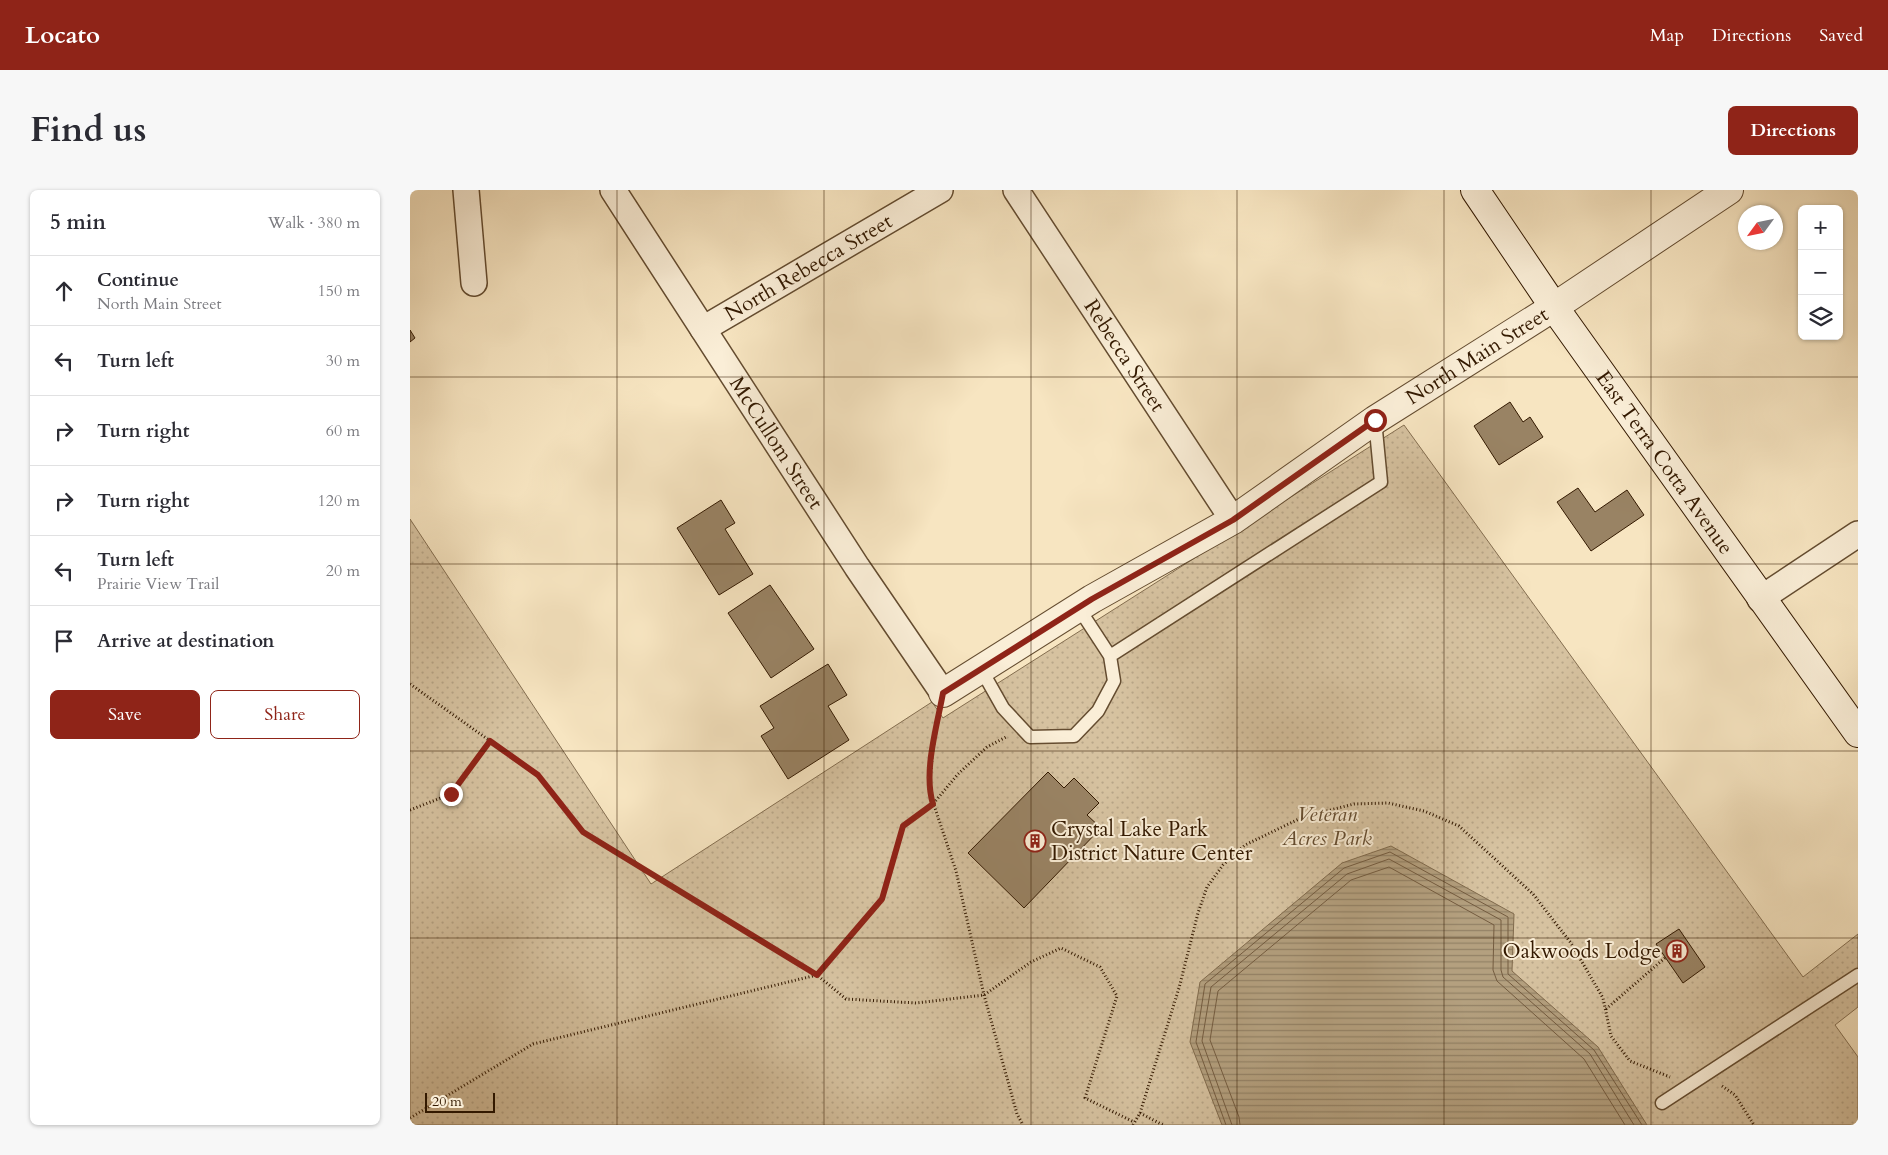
<!DOCTYPE html>
<meta charset="utf-8">
<style>
:root{--surface:#fff;--page:#f7f7f7;--text:#2b2b33;--muted:#7c7c81;--line:#e1e1e2;--accent:#8f2418}
body{margin:0;font-family:Cardo,serif;background:var(--page);color:var(--text)}
.controls{position:absolute;right:15px;top:15px;display:grid;overflow:hidden;border-radius:8px;box-shadow:0 1px 4px #0004}
.controls button{width:45px;height:45px;display:grid;place-items:center;padding:0;border:0;border-bottom:1px solid var(--line);background:var(--surface);color:var(--text);font:25px sans-serif}
.compass{position:absolute;left:1328px;top:15px;width:45px;height:45px;border-radius:50%;background:var(--surface);box-shadow:0 1px 4px #0004;rotate:237deg}
.scale{position:absolute;left:15px;bottom:12px;width:70px;box-sizing:border-box;padding-left:5px;border:2px solid #331900;border-top:0;font-size:14px;line-height:18px;white-space:nowrap;color:#331900;-webkit-text-stroke:4px #faeed7;paint-order:stroke}
.stop{position:absolute;width:15px;height:15px;margin:-11px;border:4px solid #8f2418;border-radius:50%;background:#fff}
.stop.end{background:#8f2418;border-color:#fff;box-shadow:0 1px 5px #0008}
.list{margin:0;padding:0;list-style:none}
h2{display:flex;justify-content:space-between;align-items:center;height:65px;margin:0;padding:0 20px;font-size:21px}
h2 small{font-size:16px;font-weight:400;color:var(--muted)}
.list li{display:grid;grid-template-columns:32px 1fr auto;gap:15px;align-items:center;box-sizing:border-box;height:70px;padding:0 20px;border-top:1px solid var(--line)}
.list b{display:block;font-size:19px;white-space:nowrap}
.list p{margin:0;font-size:16px;white-space:nowrap;color:var(--muted)}
.list em{font-size:16px;font-style:normal;color:var(--muted)}
.actions{display:flex;gap:10px;padding:15px 20px}
.actions a{flex:1;padding:11px 0;border:1px solid var(--accent);border-radius:8px;text-align:center;font-size:18px;color:var(--accent)}
.actions .main{background:var(--accent);color:#fff}
.icon{flex:none;width:28px;height:28px;fill:none;stroke:currentColor;stroke-width:2;stroke-linecap:round;stroke-linejoin:round}
.map{position:relative;flex:none;width:1448px;height:935px;overflow:hidden;border-radius:8px}
header{display:flex;align-items:center;gap:30px;box-sizing:border-box;height:70px;padding:0 25px;background:var(--accent);color:#fff}
header strong{font-size:24px}
nav{display:flex;gap:28px;margin-inline-start:auto;font-size:18px}
.intro{display:flex;align-items:center;justify-content:space-between;box-sizing:border-box;height:120px;padding:0 30px}
h1{margin:0;font-size:35px}
.button{padding:12px 22px;border-radius:8px;background:var(--accent);color:#fff;font-size:18px;font-weight:700}
main{display:flex;gap:30px;padding:0 30px}
aside{flex:1;background:var(--surface);border-radius:8px;box-shadow:0 1px 4px #0004}
.map>svg:first-child{display:block}
.park{fill:url(#park-dots);stroke:#846e50}
.water{fill:url(#water-rules);stroke:#806a4c}
.lines{fill:none;stroke-linecap:round;stroke-linejoin:round}
.shore{stroke:#745c40;stroke-width:1}
.building{fill:#998364;stroke:#331900}
.service-casing{stroke:#644c30;stroke-width:15}
.minor-casing{stroke:#644c30;stroke-width:28}
.tertiary-casing{stroke:#644c30;stroke-width:30}
.secondary-casing{stroke:#331900;stroke-width:30}
.path{stroke:#331900;stroke-width:3;stroke-dasharray:1 2.5;stroke-linecap:butt}
.service{stroke:#faeed7;stroke-width:12}
.minor{stroke:#faeed7;stroke-width:25}
.tertiary{stroke:#faeed7;stroke-width:28}
.secondary{stroke:#faeed7;stroke-width:28}
.route{stroke:#8f2418;stroke-width:6}
.grid{fill:none;stroke:#331900;stroke-width:1;stroke-opacity:0.55}
.labels{text-anchor:middle;stroke-width:4;stroke-linejoin:round;paint-order:stroke}
.street-label{font-size:21px;fill:#331900;stroke:#faeed7}
.park-label{font-size:21px;font-style:italic;fill:#644c30;stroke:#faeed7}
.poi-label{font-size:21px;fill:#331900;stroke:#faeed7;text-anchor:start}
</style>
<header>
<strong>Locato</strong>
<nav><a>Map</a><a>Directions</a><a>Saved</a></nav>
</header>
<div class="intro"><h1>Find us</h1><a class="button">Directions</a></div>
<main>
<aside>
<h2>5 min<small>Walk · 380 m</small></h2>
<ul class="list">
<li><svg class="icon" aria-label="ahead" viewBox="0 0 24 24"><path d="M12 20V5M6 11l6-6 6 6"/></svg><div><b>Continue</b><p>North Main Street</p></div><em>150 m</em></li>
<li><svg class="icon" aria-label="left" viewBox="0 0 24 24"><path d="M17 20v-9H6M10 6l-5 5 5 5"/></svg><div><b>Turn left</b></div><em>30 m</em></li>
<li><svg class="icon" aria-label="right" viewBox="0 0 24 24"><path d="M7 20v-9h11M14 6l5 5-5 5"/></svg><div><b>Turn right</b></div><em>60 m</em></li>
<li><svg class="icon" aria-label="right" viewBox="0 0 24 24"><path d="M7 20v-9h11M14 6l5 5-5 5"/></svg><div><b>Turn right</b></div><em>120 m</em></li>
<li><svg class="icon" aria-label="left" viewBox="0 0 24 24"><path d="M17 20v-9H6M10 6l-5 5 5 5"/></svg><div><b>Turn left</b><p>Prairie View Trail</p></div><em>20 m</em></li>
<li><svg class="icon" aria-label="arrive" viewBox="0 0 24 24"><path d="M6 21V4h12l-3 4 3 4H6"/></svg><div><b>Arrive at destination</b></div></li>
</ul>
<div class="actions"><a class="main">Save</a><a>Share</a></div>
</aside>
<div class="map">
<svg width="1448" height="935" viewBox="0 0 1448 935">
<defs>
<pattern id="park-dots" width="8" height="8" patternUnits="userSpaceOnUse" patternTransform="scale(1.25)"><rect width="8" height="8" fill="#d6c2a0"/><path d="M2 2h.1M6 6h.1" fill="none" stroke="#b8a688" stroke-width="1.8" stroke-linecap="round"/></pattern>
<pattern id="water-rules" width="6" height="5" patternUnits="userSpaceOnUse" patternTransform="scale(1.25)"><rect width="6" height="5" fill="#b4a07f"/><path d="M0 2.5h6" fill="none" stroke="#938266"/></pattern>
</defs>
<rect width="100%" height="100%" fill="#f7e5c1"/>
<filter id="stains"><feTurbulence type="fractalNoise" baseFrequency=".004" numOctaves="4"/><feColorMatrix values="0 0 0 0 .2 0 0 0 0 .09 0 0 0 0 .02 0 0 0 .5 -.17"/></filter>
<radialGradient id="worn" r=".72"><stop offset=".6" stop-color="#630" stop-opacity="0"/><stop offset="1" stop-color="#630" stop-opacity=".3"/></radialGradient>
<path class="park" d="M994 235 1393 787 1448 744V817L1425 835 1448 867V935H0V329L241 694 522 512 533 528Z"/>
<path class="water" d="M981 656 1104 724 1102 781 1188 857 1237 935H812L780 852 790 792 932 673Z"/>
<g class="lines">
<path class="shore" d="M816 935 786 852 795 794 934 678 980 662 1098 727V784L1184 860 1232 935
M822 935 792 851 801 797 937 684 979 669 1091 730V780L1093 787 1180 864 1224 935
M830 935 829 927 800 850 808 801 941 690 979 677 1084 735 1083 780 1087 791 1174 869 1215 935"/>
</g>
<path class="building" d="M0 140 5 148 0 152Z
M1100 212 1113 232 1120 227 1133 247 1089 275 1064 236Z
M1168 298 1185 322 1217 300 1234 325 1181 361 1147 312Z
M311 310 325 333 315 339 343 384 309 405 267 338Z
M360 395 404 459 361 488 318 423Z
M418 474 437 505 418 516 439 550 378 589 351 546 364 538 350 516Z
M638 582 654 598 664 588 689 613 677 625 691 638 614 718 558 663Z
M1269 739 1295 777 1273 793 1246 754Z"/>
<g class="lines">
<g class="service-casing">
<path id="service" d="M668 417 700 466
M571 479 593 518 620 547 664 546 688 521 704 491 700 466 971 292 965 230
M1252 913 1448 785"/>
</g>
<g class="minor-casing">
<g id="minor">
<path d="M56 0 64 93"/>
<path id="s1" d="M203 0 447 377 533 503"/>
<path id="s2" d="M606 0 823 330"/>
<path id="s3" d="M293 139 530 0"/>
<path d="M1350 409 1448 344"/>
</g>
</g>
<g class="tertiary-casing">
<g id="tertiary">
<path id="s4" d="M533 503 682 409 823 330 965 230 1144 117 1319 0"/>
</g>
</g>
<g class="secondary-casing">
<g id="secondary">
<path id="s5" d="M1065 0 1144 117 1448 543"/>
</g>
</g>
<path class="path" d="M0 494 128 585 173 641 407 785 472 709 493 636 523 614 548 584 577 557 596 547
M529 526 523 559 519 600 546 681 574 805 607 924 613 935
M0 620 41 604 81 551
M1196 819 1256 767
M1312 896 1325 905 1344 935
M730 923 753 935
M0 928 123 854 407 785 436 809 506 813 574 805 621 772 651 758 690 777 707 806 675 908 724 932
M723 935 730 923 769 798 788 723 797 697 813 675 835 655 893 627 944 614 978 613 1014 621 1049 636 1123 704 1161 753 1193 808 1201 846 1220 871 1260 887"/>
<use href="#service" class="service"/>
<use href="#minor" class="minor"/>
<use href="#tertiary" class="tertiary"/>
<use href="#secondary" class="secondary"/>
</g>
<g class="lines">
<path class="route" d="M41 604 80 551 128 585 173 642 407 785 472 709 493 636 523 614C513 582 527 536 533 503L682 409 823 330 965 230"/>
</g>
<path class="grid" d="M207 0V935M414 0V935M621 0V935M827 0V935M1034 0V935M1241 0V935M0 187H1448M0 374H1448M0 561H1448M0 748H1448"/>
<defs>
<g id="building-ring" transform="scale(1.125)"><circle r="9.5" fill="#faeed7" stroke="#8f2418" stroke-width="1.5"/><path d="M-4-6H4V6H1V3H-1V6H-4ZM-2.5-4.3h1.7v1.8h-1.7ZM.8-4.3h1.7v1.8H.8ZM-2.5-1h1.7V.8h-1.7ZM.8-1h1.7V.8H.8Z" fill="#8f2418"/></g>
</defs>
<g fill-rule="evenodd">
<use href="#building-ring" x="625" y="651"/>
<use href="#building-ring" x="1267" y="761"/>
</g>
<g class="labels">
<g class="street-label">
<text dy="7" stroke="none"><textPath href="#s3" startOffset="122">North Rebecca Street</textPath></text>
<text dy="7" stroke="none"><textPath href="#s2" startOffset="198">Rebecca Street</textPath></text>
<text dy="7" stroke="none"><textPath href="#s4" startOffset="632">North Main Street</textPath></text>
<text dy="7" stroke="none"><textPath href="#s1" startOffset="301">McCullom Street</textPath></text>
<text dy="7" stroke="none"><textPath href="#s5" startOffset="332">East Terra Cotta Avenue</textPath></text>
</g>
<g class="park-label">
<text x="917" y="631">Veteran<tspan x="917" dy="24">Acres Park</tspan></text>
</g>
<g class="poi-label">
<text x="641" y="646">Crystal Lake Park<tspan x="641" dy="24">District Nature Center</tspan></text>
<text x="1251" y="768" text-anchor="end">Oakwoods Lodge</text>
</g>
</g>
<rect width="100%" height="100%" filter="url(#stains)"/>
<rect width="100%" height="100%" fill="url(#worn)"/>
</svg>
<div class="controls">
<button>+</button>
<button>−</button>
<button><svg class="icon" aria-label="layers" viewBox="0 0 24 24"><path d="M12 4l9 5-9 5-9-5zM3 14l9 5 9-5"/></svg></button>
</div>
<svg class="compass" viewBox="-18 -18 36 36"><path d="M0-13l5 13h-10z" fill="#e53935"/><path d="M0 13l5-13h-10z" fill="#7c7c81"/></svg>
<div class="scale">20 m</div>
<div class="stop" style="left:965px;top:230px"></div>
<div class="stop end" style="left:41px;top:604px"></div>
</div>
</main>
